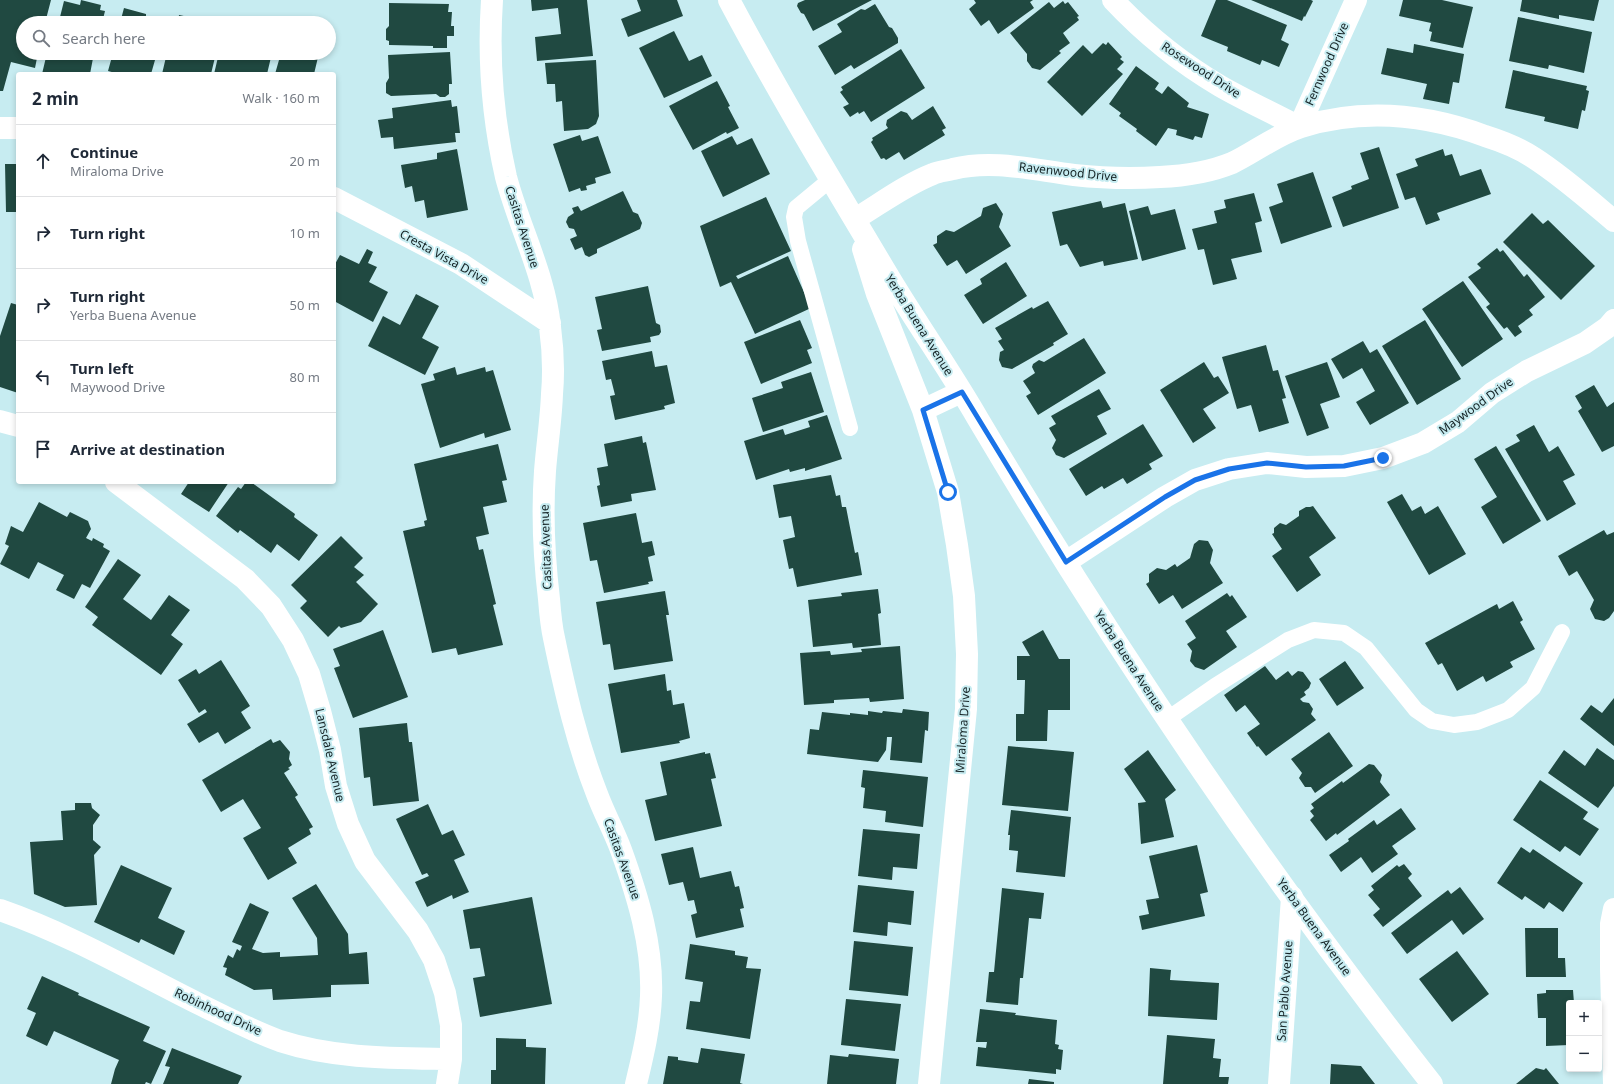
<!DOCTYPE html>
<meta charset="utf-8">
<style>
:root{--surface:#fff;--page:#f6f6f7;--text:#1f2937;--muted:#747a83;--line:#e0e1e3}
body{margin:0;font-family:"Noto Sans",sans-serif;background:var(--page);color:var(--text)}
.controls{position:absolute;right:12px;bottom:12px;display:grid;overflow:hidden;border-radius:4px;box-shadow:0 2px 6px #0003}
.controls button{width:36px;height:36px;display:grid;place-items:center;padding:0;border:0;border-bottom:1px solid var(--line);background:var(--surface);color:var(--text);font:20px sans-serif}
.stop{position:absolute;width:12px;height:12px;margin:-9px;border:3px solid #1a73e8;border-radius:50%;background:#fff}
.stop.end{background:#1a73e8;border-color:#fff;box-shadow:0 1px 4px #0008}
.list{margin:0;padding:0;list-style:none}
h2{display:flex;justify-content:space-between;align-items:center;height:52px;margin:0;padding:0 16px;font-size:17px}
h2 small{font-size:13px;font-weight:400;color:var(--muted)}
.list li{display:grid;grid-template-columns:26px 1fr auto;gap:12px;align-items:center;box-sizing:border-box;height:72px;padding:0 16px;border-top:1px solid var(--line)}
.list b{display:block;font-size:15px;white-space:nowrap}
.list p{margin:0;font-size:13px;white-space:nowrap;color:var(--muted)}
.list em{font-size:13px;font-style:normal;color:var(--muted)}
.icon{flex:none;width:22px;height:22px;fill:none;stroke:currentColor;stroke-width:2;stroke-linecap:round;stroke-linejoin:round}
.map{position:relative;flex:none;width:1614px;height:1084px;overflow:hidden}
.search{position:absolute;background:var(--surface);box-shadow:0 2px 6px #0003;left:16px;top:16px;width:320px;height:44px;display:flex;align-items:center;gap:10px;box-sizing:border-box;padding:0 14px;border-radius:22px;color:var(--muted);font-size:15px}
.panel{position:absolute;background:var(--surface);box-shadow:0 2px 6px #0003;left:16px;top:72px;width:320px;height:412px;border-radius:4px}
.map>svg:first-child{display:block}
.building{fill:#204941}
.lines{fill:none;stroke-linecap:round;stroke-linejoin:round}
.lane{stroke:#fff;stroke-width:16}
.street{stroke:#fff;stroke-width:22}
.secondary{stroke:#fff;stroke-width:22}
.route{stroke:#1a73e8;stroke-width:5}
.labels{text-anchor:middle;stroke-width:4;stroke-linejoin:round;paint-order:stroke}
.street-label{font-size:12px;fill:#142224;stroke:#c7ecf1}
</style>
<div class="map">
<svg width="1614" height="1084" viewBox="0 0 1614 1084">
<rect width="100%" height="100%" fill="#c7ecf1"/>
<path class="building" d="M0 0H51L45 23H23V53H38L35 68 11 62 3 91H0Z
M81 0 101 5 100 10 105 11 102 23H54L56 16 60 17 64 1 80 5Z
M531 0H587L593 56 537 61 535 37 561 34 558 8 532 11Z
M637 0H677L683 16 628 37 621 19 641 11Z
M805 0H872L813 31 804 14 801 13 797 6 798 3Z
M974 0H1033L1030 2 1034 8 998 34 989 20 981 26 969 9 976 3Z
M1216 0H1227L1287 25 1281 40 1289 44 1279 67 1262 60 1260 65 1227 51 1228 47 1201 36Z
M1251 0H1311L1313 1 1305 17 1304 16 1302 21Z
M1403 0H1442L1473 7 1463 48 1430 41 1432 32 1429 31 1431 23 1399 16Z
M1522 0H1599L1594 21 1559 15V19L1520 11Z
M1063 1 1065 4 1068 2 1079 16 1077 17 1079 20 1063 33 1070 43 1059 51 1061 53 1040 70 1032 68 1027 61V54L1010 33 1049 2 1054 8Z
M389 3 449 4 448 12H452L451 26H454V36H447V48H433V46L389 45V41L386 40V29L389 26Z
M875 4 889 27 892 28 898 38V43L854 69 851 65 835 75 818 46 842 32 837 24 861 9 865 10Z
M124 8 146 14V17L165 23H120Z
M179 15 203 20 202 23H175V21L178 22Z
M1518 17 1592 32 1584 73 1549 65 1548 69 1509 61Z
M674 31 689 61 702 55 712 76 664 98 639 48Z
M1108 42 1122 57 1120 59 1124 62 1117 69 1123 74 1082 116 1047 82 1083 45 1092 54 1103 43 1106 45Z
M1414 44 1464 54 1459 83 1453 82 1449 104 1423 99 1427 84 1381 74 1387 48 1413 53Z
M901 49 925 88 871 122 864 111 859 114 858 112 850 117 843 107 849 104 840 92 843 90 841 87Z
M450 52 452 84H449V94L445 97H440L436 94 391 96 386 93V83L389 78 388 55Z
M47 53H94L90 74 78 72V74H42Z
M113 53H157L151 74H119L108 71Z
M163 53H216L211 74H162L166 57 163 56Z
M219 53H272L267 74H214Z
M281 53H319L314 74H275Z
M596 60 599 116 596 124 588 129 564 131 562 101 556 102 555 84H547L545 63Z
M1136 66 1159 83 1155 89 1162 94 1168 86 1189 103 1187 107 1209 114 1202 138 1195 136 1193 140 1176 135 1177 130 1168 128 1156 146 1136 131 1137 129 1119 116 1121 113 1109 104Z
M1513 70 1587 86 1586 90 1589 91 1585 111 1582 110 1578 129 1544 121 1545 117 1505 108Z
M717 81 730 106 728 107 739 128 727 134 726 132 693 150 669 106Z
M451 100 452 107 457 106 460 133H455L456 142 394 149 393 137 381 138 378 120 393 118 392 108Z
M933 106 946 128 942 130 945 135 904 160 899 152 886 160 884 158 881 159 871 142 873 140 872 138 888 128 886 125 887 120 901 111 907 113 912 120Z
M580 135 582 141 598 136 611 173 595 178 596 183 586 186 587 190 581 191 580 188 569 192 553 144Z
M732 136 737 145 752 138 770 174 723 197 701 151Z
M1379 147 1399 208 1343 227 1332 197 1352 189 1351 186 1369 179 1360 153Z
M457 149 468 210 427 218 424 200 415 202 412 186 405 188 401 165 437 159V153Z
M1443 149 1445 156 1452 154 1460 176 1481 169 1491 194 1437 213 1440 220 1426 225 1415 197 1405 200 1396 174 1418 166 1415 159Z
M5 164H18V212H6Z
M1313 172 1332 227 1281 244 1269 207 1283 202 1277 184Z
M623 191 633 212 638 214 642 223 640 229 597 249V253L589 257 585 255 582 247 575 250 570 239 577 236 574 229 569 228 566 222 568 217 574 213 572 208 578 206 581 211Z
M1254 193 1262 221 1255 223 1262 252 1231 259 1237 279 1213 285 1204 249 1198 250 1192 229 1217 223 1214 211 1226 208 1224 200Z
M766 197 791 251 736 276 738 279 788 256 811 308 755 334 731 282 720 287 700 226Z
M1101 201 1103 208 1125 203 1138 259 1104 266 1103 261 1080 267 1067 244 1060 246 1052 212Z
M996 203 1003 214 999 227 1011 246 966 274 957 260 947 266 933 245 937 243V236L946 230 954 232 981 216 983 208Z
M1148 206 1151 215 1175 209 1186 249 1142 261 1129 211Z
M1532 213 1543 224 1548 220 1595 266 1561 300 1503 242Z
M1497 248 1500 252 1503 250 1524 277 1527 274 1545 297 1529 310 1533 315 1518 326 1522 332 1515 337 1507 327 1504 329 1486 307 1490 304 1468 277 1481 268 1477 264Z
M367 249 373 252 368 263 377 267 369 282 388 292 373 322 334 301V266L340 255 359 264Z
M1006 262 1027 296 983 324 964 295 982 284 980 279Z
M1463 281 1503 339 1462 367 1422 309Z
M648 286 656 323 660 325 661 332 659 335 650 337 651 342 602 351 597 330 602 329 595 297Z
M416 294 439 306 422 338 439 347 425 375 368 346 383 316 400 325Z
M1048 301 1068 334 1053 343 1054 345 1012 369 1002 367 999 360 1000 352 1004 350 998 341 1002 339 995 328 1032 307 1033 309Z
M11 303 18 305V393L0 387V336Z
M800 320 812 348 807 350 812 363 761 384 744 342Z
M1425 320 1461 379 1417 405 1382 346Z
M1084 338 1106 373 1038 415 1026 396 1031 393 1023 381 1035 373 1032 367 1033 364 1039 360 1044 362Z
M1363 341 1370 353 1377 349 1409 403 1370 425 1356 402 1375 391 1362 368 1343 379 1331 359Z
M1266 345 1273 371 1278 370 1286 398 1282 399 1289 423 1259 432 1251 405 1237 409 1222 357Z
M652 351 655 367 667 365 675 403 664 406 665 409 615 420 610 396 615 395 611 379 606 380 602 361Z
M1204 362 1214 378 1218 376 1229 393 1203 409 1216 428 1193 443 1160 390Z
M1327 362 1340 397 1320 404 1329 428 1307 436 1285 376Z
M455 367 457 375 485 367 486 372 493 370 511 430 485 438 484 433 440 448 421 384 435 380 433 374Z
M811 372 824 412 763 432 752 398 783 388 781 382Z
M1594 385 1607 407 1614 402V446L1602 452 1578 411 1582 408 1575 396Z
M1099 389 1111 409 1097 416 1107 434 1064 458 1056 455 1052 448 1056 440 1049 428 1056 424 1051 416Z
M827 415 842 459 805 471V468L790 472 789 469 756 480 744 441 783 429 785 435 810 427 808 421Z
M1143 424 1163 456 1149 464 1152 469 1127 484 1123 478 1104 489 1102 486 1086 496 1069 469Z
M1534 425 1549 452 1558 446 1575 475 1563 481 1576 504 1547 521 1505 449 1520 441 1516 435Z
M642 436 643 443 646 442 656 490 631 494 632 501 601 507 597 486 600 485 597 468 608 466 604 444Z
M498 444 507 480 502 481 507 502 483 507 489 534 476 537 479 550 483 549 496 604 493 605 503 645 458 655 456 648 432 653 403 531 425 526 424 521 427 520 414 464Z
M1496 446 1541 521 1503 544 1481 507 1497 497 1474 459Z
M831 475 836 496 840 495 842 507H846L855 553 858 552 862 575 797 587 793 568 789 569 783 540 795 537 791 516 779 518 773 485Z
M189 482H229L209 512 181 494Z
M246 482H251L295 514 294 517 318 535 299 561 277 544 271 553 240 530 238 533 216 516 238 487 241 489Z
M1402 494 1412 511 1421 506 1425 514 1438 506 1466 554 1429 575 1387 502Z
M39 502 67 517 70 512 88 521 91 529 86 538 92 541 93 538 104 544 103 547 110 551 90 588 82 584 74 599 56 590 64 575 38 562 29 579 0 564 9 546 5 544 11 526 23 532Z
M1313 506 1336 538 1309 557 1321 575 1297 592 1272 556 1282 549 1272 534 1274 533V528L1280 523 1286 525 1299 516V511L1306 507H1310Z
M636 513 642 543 652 541 655 555 648 557 653 581 648 582 649 584 604 593 597 560 590 561 583 523Z
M1604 530 1607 535 1614 532V611L1609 618 1604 621 1595 619 1590 609 1594 600 1577 571 1569 576 1558 556Z
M341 536 363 558 354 567 364 575 356 582 378 604 361 622 341 628 339 626 328 637 300 608 307 601 291 585Z
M1199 540 1208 541 1213 550 1210 563 1223 583 1182 609 1173 595 1159 604 1146 584 1149 582V574L1157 568 1166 570 1175 564 1177 567 1190 558 1194 544Z
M118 559 141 575 123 599 151 620 169 595 190 610 171 635 183 644 161 675 92 625 98 617 85 607Z
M878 589 881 613 878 614 881 645 853 648 852 643 813 647 808 600 842 596 841 593Z
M665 591 669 615H666L673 661 614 670 610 644 603 645 596 602Z
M1227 593 1230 597 1232 595 1247 617 1226 631 1237 647 1204 670 1195 667 1190 661 1192 651 1187 644 1196 638 1185 621Z
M1513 601 1523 620 1520 622 1535 649 1510 662 1513 667 1486 682 1483 676 1457 691 1442 663 1438 665 1425 643 1497 604 1499 609Z
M383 630 408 697 353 718 334 668 340 666 333 649Z
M1043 630 1059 659H1070V710H1048L1047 741H1016V714H1024L1025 680H1017V656H1030L1022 642Z
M900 646 904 699 870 702 869 698 834 700V703L804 705 800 653 830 651 831 655 862 652 861 649Z
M221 660 250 706 241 712 251 728 225 744 218 732 199 743 187 724 207 712 205 709 199 713 178 680 196 669 199 674Z
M1345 661 1364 688 1337 706 1319 679Z
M1265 666 1276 680 1288 671 1292 676 1298 671 1303 672 1311 683 1309 688 1304 692 1306 695 1300 699 1303 702 1309 703 1313 709 1311 714 1316 720 1266 756 1258 746 1257 747 1247 733 1260 724 1245 705 1236 712 1224 695Z
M665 674 667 691 671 690 673 705 684 703 690 738 679 741 680 743 621 753 608 684Z
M1614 698V746L1580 719 1591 705 1602 713Z
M903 709 929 712 928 731 925 730 922 763 890 760 892 737H887L886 750 878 762 807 754 810 729 819 730 822 712 850 715V713L868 715V711L882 713 883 711 902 713Z
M407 723 409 742H412L419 801 373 806 370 777 364 778 359 728Z
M1329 732 1353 766 1315 793 1311 787H1305L1299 778 1302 773 1291 759Z
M271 739 273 743 280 740 290 752 289 759 292 765 288 768 290 769 284 773 298 795 295 797 313 827 309 829 311 834 288 848 297 863 268 880 243 838 261 828 243 799 221 812 202 780Z
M1008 746 1074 752 1068 811 1002 805Z
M1597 748 1614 760V786L1598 808 1548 773 1564 750 1585 766Z
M1148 750 1176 790 1165 799 1174 837 1141 844 1138 803 1146 802 1124 769Z
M705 752V754L710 753 716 778 711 779 722 826 655 841 645 800 667 795 660 762Z
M1369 764 1374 765 1382 775 1380 782 1390 795 1337 835 1336 833 1326 841 1310 820 1314 816 1310 811 1314 808 1311 804 1342 781 1343 783Z
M863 770 928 777 923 827 885 822 886 811 863 808 865 788 861 787Z
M1540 780 1588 812 1583 819 1599 829 1580 856 1565 846 1560 852 1513 820Z
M75 803H91L92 808 100 815 93 825V840L101 847 94 855 97 905 65 907 34 894 30 842 63 840 61 811 75 810Z
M428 804 442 835 453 830 465 855 454 860 469 892 453 899 452 895 427 907 415 882 429 876 427 873 422 875 396 819Z
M1401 808 1416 829 1392 846 1398 854 1372 873 1361 857 1341 872 1329 855 1349 841 1348 839 1374 820 1377 825Z
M1011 810 1071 817 1065 877 1016 872 1018 851 1009 850 1010 835H1008Z
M863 829 920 834 917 869 893 867 892 880 858 876Z
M1197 845 1208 892 1200 894 1205 916 1142 930 1139 916 1149 914 1146 900 1159 898 1149 856Z
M693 847 700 878 731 871 735 887 739 886 744 908 740 909 744 927 696 938 691 915 697 913 694 900 688 901 683 882 669 885 661 854Z
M1521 847 1530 853 1533 849 1583 883 1563 912 1549 902 1544 909 1525 896 1522 900 1497 883Z
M1404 864 1412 874 1408 878 1422 896 1383 927 1373 915 1380 909 1368 895 1374 890 1371 886 1397 865 1399 867Z
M121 865 172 888 158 918 185 931 174 955 141 939 139 943 94 922Z
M316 884 348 934 349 954 367 952 369 984 331 985V997L273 1000 272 989 254 990 225 975 227 968 223 967 228 955 233 958 237 949 240 951 242 946 232 942 250 903 269 912 252 949 263 953 280 952V957L318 955 317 938 292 898Z
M858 885 914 891 911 925 888 922 887 936 853 932Z
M1460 887 1484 919 1463 935 1452 920 1407 954 1391 933 1448 890 1451 894Z
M1002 888 1044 893 1041 919 1029 918 1023 978H1020L1018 1005 986 1002 989 972H994Z
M532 897 552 1004 480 1017 473 978 485 976 480 948 470 949 463 910Z
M1525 928H1558V958H1565L1566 977H1526Z
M854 941 913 947 908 996 849 990Z
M690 944 735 951V955L748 957 746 968 761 969 750 1039 686 1029 690 1001 700 1002 703 982 685 979Z
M1457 951 1489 994 1452 1022 1419 979Z
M1150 968 1171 970 1170 980 1219 983 1217 1020 1148 1016Z
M42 976 79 993 78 995 150 1027 143 1041 166 1051 151 1084 146 1082 145 1084H111L115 1069 119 1060 54 1031 47 1046 26 1036 36 1013 27 1009Z
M1546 990H1573L1574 1003H1569V1045L1546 1046V1018H1538L1537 994 1546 993Z
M846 999 901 1004 895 1051 841 1045Z
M980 1009 1016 1013 1015 1015 1057 1020 1055 1044 1059 1045 1058 1049 1063 1050 1061 1070 1056 1069V1074L976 1066 978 1047 986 1048 987 1042H976Z
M1167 1035 1215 1039 1213 1058 1221 1059 1219 1077H1229L1228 1084H1163Z
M496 1038 526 1039V1047L546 1048 545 1084H491V1070H496Z
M172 1048 242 1076 238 1084H163L170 1067 165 1066Z
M701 1048 745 1054 740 1083 743 1084H663L668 1056 678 1057V1060L698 1063Z
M849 1054 899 1059 896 1084H827L830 1055 848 1057Z
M1331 1064 1361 1066 1375 1084H1330Z
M1536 1068 1544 1070 1546 1068 1559 1084H1516Z
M1029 1079 1054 1082V1084H1028Z"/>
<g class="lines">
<path class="lane" d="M831 179 796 208 794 217 798 241 850 428
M1166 720 1215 686 1288 640 1314 630 1344 633 1366 648 1416 710 1432 721 1454 725 1477 722 1508 710 1533 688 1562 632"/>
<path class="street" d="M492 0C488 59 493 120 506 177 519 227 545 275 550 327 553 349 554 371 552 394 551 420 547 445 545 471 542 514 544 557 549 599 550 612 551 625 554 638 565 691 577 743 597 794 604 813 614 831 621 850 638 897 653 946 651 996 650 1026 643 1055 636 1084
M1113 0C1144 33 1181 63 1220 86 1246 101 1273 113 1299 127L1356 0
M0 128H18
M334 198 461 264 550 323
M855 219C880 204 905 185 933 174 939 171 946 171 953 169 993 159 1033 170 1074 175 1102 178 1132 179 1160 177 1184 176 1210 172 1232 163 1255 152 1276 135 1301 127 1363 108 1425 114 1485 136 1501 141 1519 148 1534 158 1562 176 1588 199 1614 221
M0 421 18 426
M116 482 245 579 271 606 293 640 309 674 320 711 330 750 336 786 348 824 365 861 418 931 434 960 445 993 451 1025V1059L447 1084
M1066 562 1165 497 1195 480 1229 469 1267 463 1306 467 1344 466 1383 458 1423 443 1458 422 1492 393 1527 371 1585 343 1608 327 1614 320
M0 910C69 934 133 971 197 1003 224 1016 252 1031 280 1041 335 1059 395 1058 451 1059
M1279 1084 1292 897
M1614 1084 1611 969V924L1614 909"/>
<path class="secondary" d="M729 0C781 98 838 192 895 287 922 331 952 374 978 419 1115 650 1266 873 1432 1084
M863 249 877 294 923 410 948 492 957 545 964 596 967 654 966 709 929 1084
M923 410 961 392"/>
</g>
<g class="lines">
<path class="route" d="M948 492 923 410 962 392 1066 562 1165 497 1195 480 1229 469 1267 463 1306 467 1344 466 1383 458"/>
</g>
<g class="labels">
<g class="street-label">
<text transform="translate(1327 64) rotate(-66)" y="4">Fernwood Drive</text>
<text transform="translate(1201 70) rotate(33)" y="4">Rosewood Drive</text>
<text transform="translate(1068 172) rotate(6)" y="4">Ravenwood Drive</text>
<text transform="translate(522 227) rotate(72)" y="4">Casitas Avenue</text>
<text transform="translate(444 257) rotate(29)" y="4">Cresta Vista Drive</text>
<text transform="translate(919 325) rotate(58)" y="4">Yerba Buena Avenue</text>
<text transform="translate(1476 406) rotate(-36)" y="4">Maywood Drive</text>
<text transform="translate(546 547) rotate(-92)" y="4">Casitas Avenue</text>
<text transform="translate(1129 661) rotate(57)" y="4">Yerba Buena Avenue</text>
<text transform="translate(963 730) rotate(-86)" y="4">Miraloma Drive</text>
<text transform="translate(330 755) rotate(77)" y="4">Lansdale Avenue</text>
<text transform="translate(622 859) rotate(70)" y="4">Casitas Avenue</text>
<text transform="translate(1314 927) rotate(54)" y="4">Yerba Buena Avenue</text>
<text transform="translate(1285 991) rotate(-86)" y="4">San Pablo Avenue</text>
<text transform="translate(218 1012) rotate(25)" y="4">Robinhood Drive</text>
</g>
</g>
</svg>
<div class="controls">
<button>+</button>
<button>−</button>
</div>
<div class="stop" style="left:948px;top:492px"></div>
<div class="stop end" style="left:1383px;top:458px"></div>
<div class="search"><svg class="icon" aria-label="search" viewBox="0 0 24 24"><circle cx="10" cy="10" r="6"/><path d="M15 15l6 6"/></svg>Search here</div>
<section class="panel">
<h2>2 min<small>Walk · 160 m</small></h2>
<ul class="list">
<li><svg class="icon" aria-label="ahead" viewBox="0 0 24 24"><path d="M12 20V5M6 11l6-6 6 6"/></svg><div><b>Continue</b><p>Miraloma Drive</p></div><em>20 m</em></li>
<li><svg class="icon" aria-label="right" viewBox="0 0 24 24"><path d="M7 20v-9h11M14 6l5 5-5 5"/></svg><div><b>Turn right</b></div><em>10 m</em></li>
<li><svg class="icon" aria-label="right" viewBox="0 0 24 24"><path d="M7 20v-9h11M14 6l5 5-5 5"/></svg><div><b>Turn right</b><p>Yerba Buena Avenue</p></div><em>50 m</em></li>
<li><svg class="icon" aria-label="left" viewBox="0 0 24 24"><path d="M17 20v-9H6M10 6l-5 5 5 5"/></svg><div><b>Turn left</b><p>Maywood Drive</p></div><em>80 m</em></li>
<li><svg class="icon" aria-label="arrive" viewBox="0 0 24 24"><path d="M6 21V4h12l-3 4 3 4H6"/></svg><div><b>Arrive at destination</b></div></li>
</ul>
</section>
</div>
